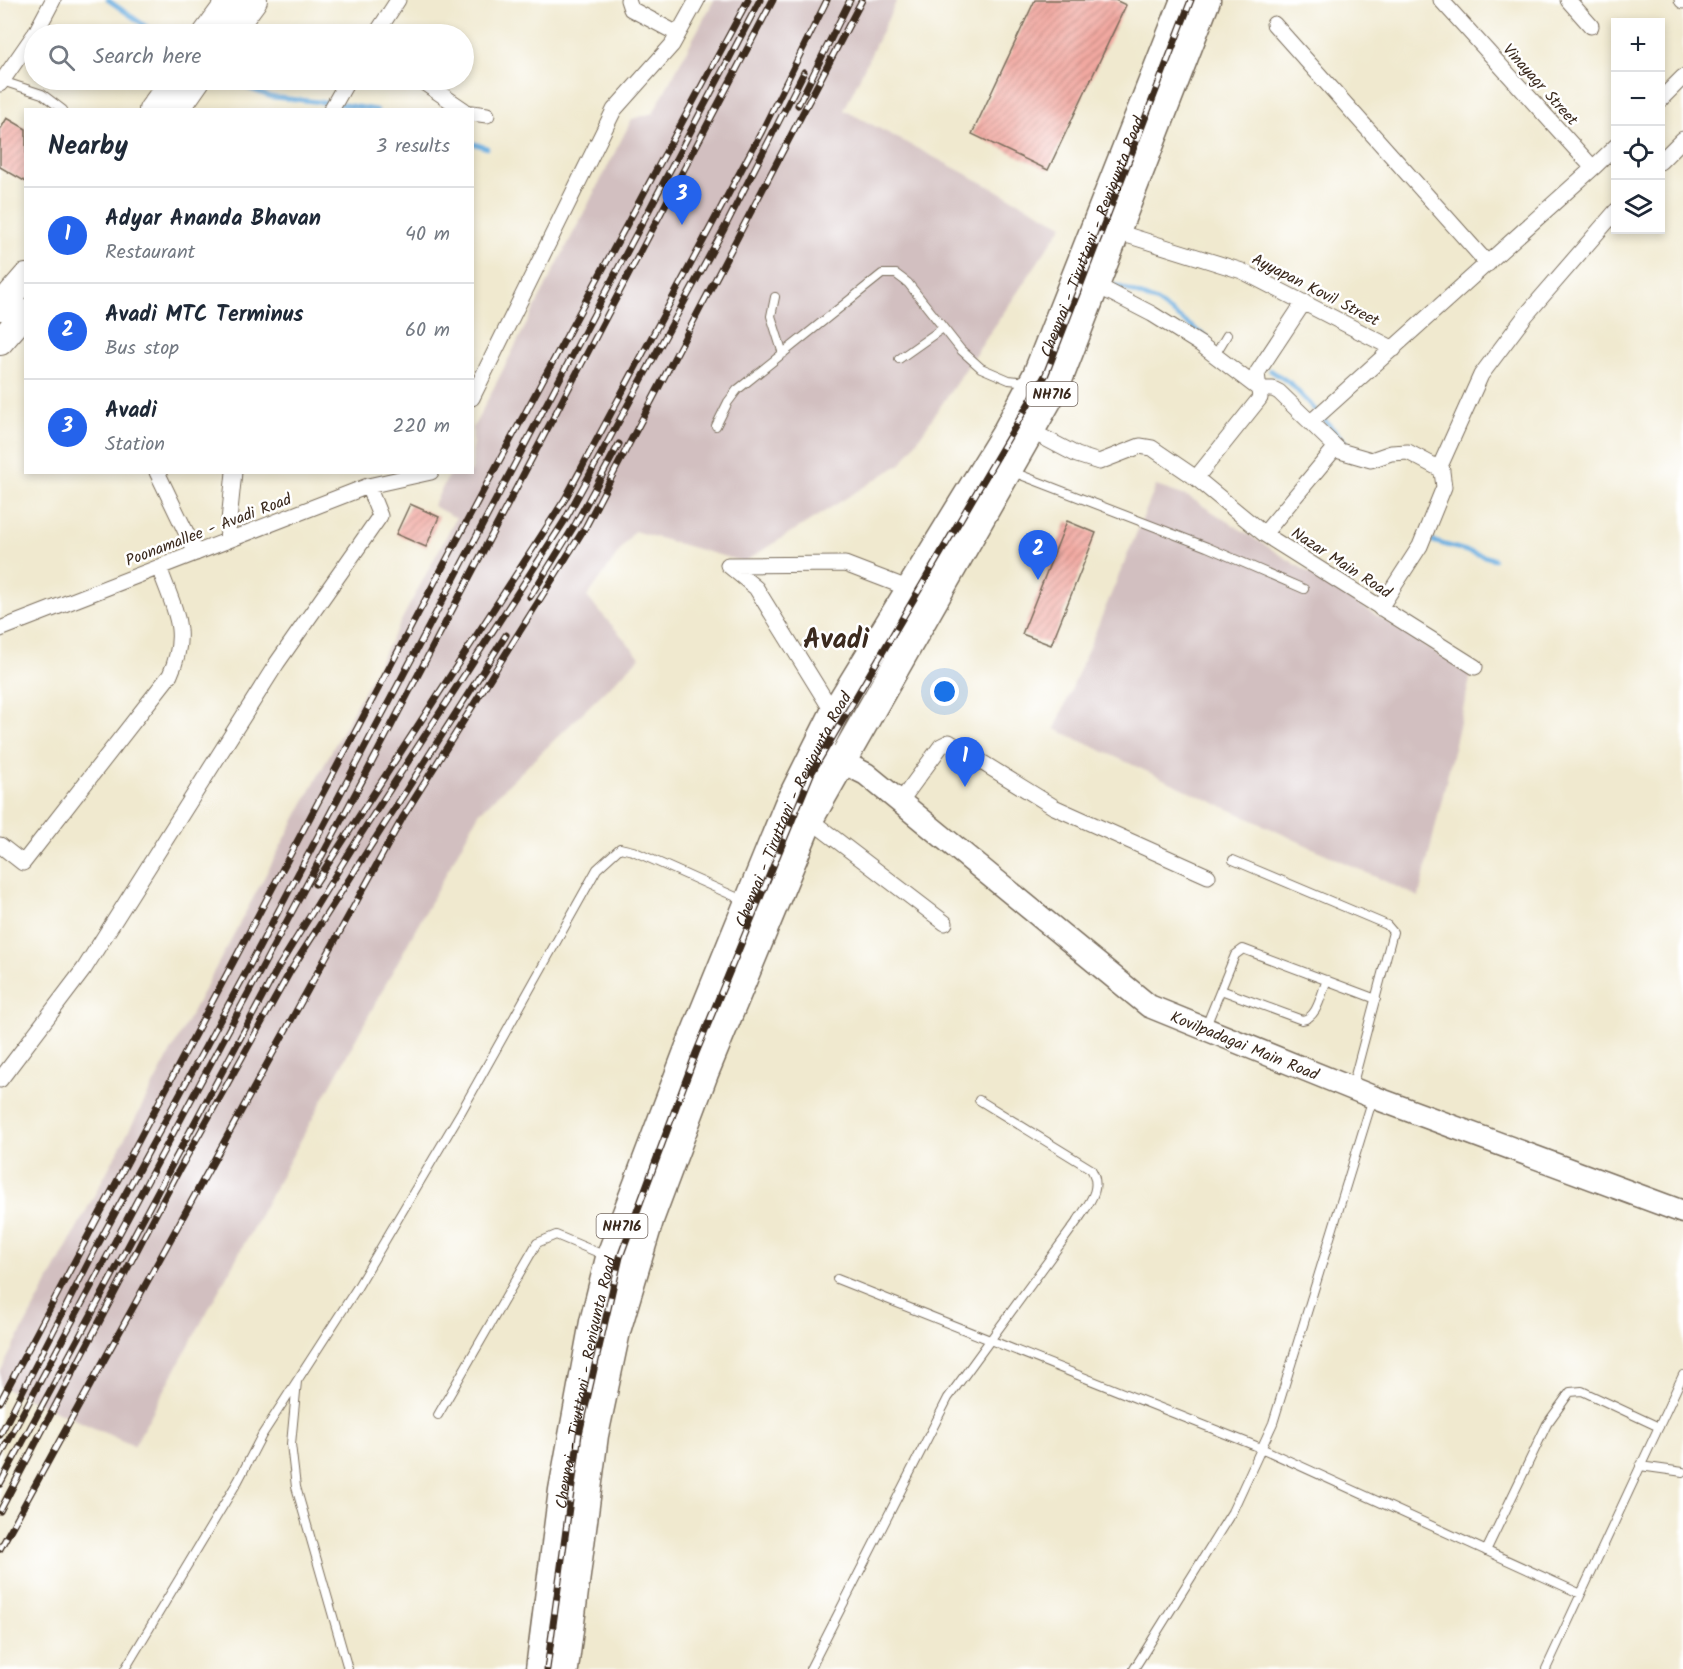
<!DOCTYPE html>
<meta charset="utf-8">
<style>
:root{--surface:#fff;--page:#f6f6f7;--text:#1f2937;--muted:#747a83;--line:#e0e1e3;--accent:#2563eb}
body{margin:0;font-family:Kalam,sans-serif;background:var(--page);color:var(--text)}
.controls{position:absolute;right:18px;top:18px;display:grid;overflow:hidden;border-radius:0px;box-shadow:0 3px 9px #0003}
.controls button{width:54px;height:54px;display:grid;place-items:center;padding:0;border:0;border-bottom:2px solid var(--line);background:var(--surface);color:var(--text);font:30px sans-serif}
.you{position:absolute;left:945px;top:692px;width:21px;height:21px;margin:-15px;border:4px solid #fff;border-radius:50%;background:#1a73e8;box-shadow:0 0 0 9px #1a73e833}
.badge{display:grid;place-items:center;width:39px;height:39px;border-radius:50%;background:var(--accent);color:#fff;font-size:20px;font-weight:700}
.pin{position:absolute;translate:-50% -50px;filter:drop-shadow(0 2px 3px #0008)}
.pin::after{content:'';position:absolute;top:32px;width:21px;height:18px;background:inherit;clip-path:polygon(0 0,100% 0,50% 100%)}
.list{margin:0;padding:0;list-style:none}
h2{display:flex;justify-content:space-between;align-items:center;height:78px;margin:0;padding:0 24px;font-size:26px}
h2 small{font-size:20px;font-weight:400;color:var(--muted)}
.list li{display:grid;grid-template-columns:39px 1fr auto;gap:18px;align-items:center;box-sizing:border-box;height:96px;padding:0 24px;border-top:2px solid var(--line)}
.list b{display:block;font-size:22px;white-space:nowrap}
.list p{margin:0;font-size:20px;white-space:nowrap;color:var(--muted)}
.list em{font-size:20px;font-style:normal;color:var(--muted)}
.icon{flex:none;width:33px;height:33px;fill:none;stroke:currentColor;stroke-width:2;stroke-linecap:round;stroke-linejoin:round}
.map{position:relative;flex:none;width:1683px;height:1669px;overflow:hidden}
.search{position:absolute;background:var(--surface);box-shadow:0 3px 9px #0003;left:24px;top:24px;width:450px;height:66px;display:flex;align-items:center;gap:15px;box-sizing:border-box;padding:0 21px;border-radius:33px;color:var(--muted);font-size:22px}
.panel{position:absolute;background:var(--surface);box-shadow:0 3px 9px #0003;left:24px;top:108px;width:450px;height:366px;border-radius:0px}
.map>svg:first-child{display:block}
.industrial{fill:#d2bfc0}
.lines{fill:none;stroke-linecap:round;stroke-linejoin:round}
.stream{stroke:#6aaee0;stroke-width:4.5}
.building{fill:url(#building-hatch)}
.lane-casing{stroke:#7a6d5c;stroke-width:10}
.street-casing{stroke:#7a6d5c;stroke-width:17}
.secondary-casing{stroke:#7a6d5c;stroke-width:25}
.primary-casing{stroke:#7a6d5c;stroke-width:28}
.highway-casing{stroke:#7a6d5c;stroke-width:31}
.lane{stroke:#fff;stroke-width:8}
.street{stroke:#fff;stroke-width:15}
.secondary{stroke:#fff;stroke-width:22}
.primary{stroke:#fff;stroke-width:26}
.highway{stroke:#fff;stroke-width:28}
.rail-casing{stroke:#3b2a1e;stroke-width:7}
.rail{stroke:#fff;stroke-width:4.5;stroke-dasharray:14;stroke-linecap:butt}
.labels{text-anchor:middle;stroke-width:5;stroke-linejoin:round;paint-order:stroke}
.shield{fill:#fff;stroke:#766a62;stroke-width:1.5}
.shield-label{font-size:15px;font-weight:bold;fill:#3b2a1e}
.street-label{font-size:16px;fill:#3b2a1e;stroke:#fff}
.town-label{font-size:28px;font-weight:bold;fill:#3b2a1e;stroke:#fff}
</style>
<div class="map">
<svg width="1683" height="1669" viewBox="0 0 1683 1669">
<defs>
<pattern id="building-hatch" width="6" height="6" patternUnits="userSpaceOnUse" patternTransform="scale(1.5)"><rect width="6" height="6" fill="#f2a9a1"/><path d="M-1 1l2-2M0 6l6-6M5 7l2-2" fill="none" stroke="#c58a83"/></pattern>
</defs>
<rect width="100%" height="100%" fill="#fff"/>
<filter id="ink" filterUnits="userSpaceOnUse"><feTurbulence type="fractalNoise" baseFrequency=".0167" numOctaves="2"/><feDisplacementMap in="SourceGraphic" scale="12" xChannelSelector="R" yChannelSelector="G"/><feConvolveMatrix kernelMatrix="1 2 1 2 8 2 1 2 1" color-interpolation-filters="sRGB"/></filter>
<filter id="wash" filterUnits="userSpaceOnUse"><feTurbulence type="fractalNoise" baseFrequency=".008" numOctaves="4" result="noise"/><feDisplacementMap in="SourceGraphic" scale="24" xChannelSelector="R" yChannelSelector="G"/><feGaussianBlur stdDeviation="1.35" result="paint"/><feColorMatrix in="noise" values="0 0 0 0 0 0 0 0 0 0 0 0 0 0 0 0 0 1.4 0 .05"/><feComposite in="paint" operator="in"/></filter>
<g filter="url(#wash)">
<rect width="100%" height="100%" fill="#f0e9cf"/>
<path class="industrial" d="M714 0H897L844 110 1063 225 902 463 744 562 634 531 587 597 640 657 479 813 134 1446 0 1386V1372L456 518 433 506 450 473 472 472 473 428 632 119 653 113Z
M1156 486 1189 497 1471 675 1419 897 1055 729Z"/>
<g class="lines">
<path class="stream" d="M108 0 157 34
M226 80 271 97 331 103
M339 104 377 110
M472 143 487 148
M1116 285 1157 302 1208 338
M1270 370 1290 383 1345 442
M1432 541 1494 559"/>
</g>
<g id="blocks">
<path class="building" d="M1035 0H1115L1126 5 1048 170 972 134Z
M7 118 26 129V182L0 167V130Z
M410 504 439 517 426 547 396 534Z
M1067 521 1096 533 1051 645 1022 634Z"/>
</g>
</g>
<g filter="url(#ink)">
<use href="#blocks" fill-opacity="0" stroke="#7a6d5c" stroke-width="1.5"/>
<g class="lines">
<g class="lane-casing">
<path id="lane" d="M2 81 42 94 63 110
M775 297 771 316 783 354
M1215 355 1227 335
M899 359 943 328
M716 426 728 402 737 390 882 274H896L908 283 961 350 981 368 1009 380 1028 382
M1013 472 1207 547 1304 589
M1233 860 1387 925 1393 932 1352 1087
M1221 990 1302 1020C1318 1018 1321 993 1327 980
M1206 1026 1235 955 1243 949 1376 999
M837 1279 1261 1448 1581 1594
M297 1381 291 1444 296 1487 348 1669
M438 1415 537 1243 556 1235 606 1256
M1640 1466 1683 1472
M1486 1551 1547 1424 1570 1392 1582 1391 1659 1427
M125 1669 238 1481 262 1435 357 1288 461 1112 597 869 620 848 633 851 745 901
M810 1669 948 1398 1078 1220C1089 1203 1103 1188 1091 1169L979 1100
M1134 1669 1232 1512 1273 1423 1373 1098
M1546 1669 1683 1375"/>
</g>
<g class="street-casing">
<path id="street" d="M628 0 631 9 678 34
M1441 0 1593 168 1616 146
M1568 0 1591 26
M1682 0 1683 1
M1274 24 1488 264
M35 34 53 0
M376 34 398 0
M420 80 464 110
M0 84 34 35
M1660 100 1683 77
M331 110 348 80
M472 113 487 115
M1660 162 1683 139
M1117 232 1242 271 1394 349
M1096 285 1152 314 1200 344 1259 389H1273L1279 392 1340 451 1371 460 1391 453 1408 452 1442 470
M1304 302 1257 373 1260 398 1196 478 1264 534 1475 667
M472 398 614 110 672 45 697 0
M1311 422 1593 168
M1031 431 1077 455 1099 462 1140 446 1152 448 1196 478
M157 472 196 553
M1264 534 1336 447
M227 540 234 472
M728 565 845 564 910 589
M728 565 756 588 834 714
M1380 608 1420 546 1444 487 1441 464 1481 375 1526 315 1616 211
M0 629 368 486 431 472
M900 802 941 746 949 742 1054 807 1208 876
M809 819 945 923
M0 845 23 863 170 675C190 631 174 610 159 567
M0 1080 84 969 277 663 380 516 368 486"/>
</g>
<g class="secondary-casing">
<g id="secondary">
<path id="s1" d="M826 754 866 774 1149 1006 1373 1097 1683 1212"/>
</g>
</g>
<g class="primary-casing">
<path id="primary" d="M206 34 231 0
M229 34 254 0
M152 110 174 80
M176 110 197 80
M0 307 26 277
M0 342 26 312"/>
</g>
<g class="highway-casing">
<g id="highway">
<path id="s2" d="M540 1669 563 1490 594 1322 610 1258 689 1049 788 806 834 714 1005 435 1037 375 1185 0"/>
<path d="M564 1669 594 1435 616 1331 650 1217 704 1073 809 819 1056 385 1206 0"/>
</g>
</g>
<use href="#lane" class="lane"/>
<use href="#street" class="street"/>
<use href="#secondary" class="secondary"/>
<use href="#primary" class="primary"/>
<use href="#highway" class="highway"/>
<g class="rail-casing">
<path id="rail" d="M798 105 850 0
M530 597 576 523 619 444
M315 884 565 499 762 131 827 0
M0 1402 483 491 748 0
M0 1435 97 1246 244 976 760 0
M0 1456 368 770 773 0
M0 1484 279 966 359 837 565 520 724 229 804 72
M0 1511 178 1172 291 970 506 635
M0 1549 403 817 586 526 862 0
M547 1669 579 1434 620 1257 696 1053 812 772 1046 374 1191 0"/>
</g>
<use href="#rail" class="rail"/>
</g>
</g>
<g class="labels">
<g class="shield">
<rect x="1026.5" y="382" width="51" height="24" rx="4.5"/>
<rect x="596.5" y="1214" width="51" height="24" rx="4.5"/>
</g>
<g class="shield-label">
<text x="1052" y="399">NH716</text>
<text x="622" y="1231">NH716</text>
</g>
<g class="street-label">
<text transform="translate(1541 84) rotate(48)" y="6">Vinayagr Street</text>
<text dy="6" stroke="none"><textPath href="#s2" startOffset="1550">Chennai - Tiruttani - Renigunta Road</textPath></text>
<text transform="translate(1316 289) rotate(27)" y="6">Ayyapan Kovil Street</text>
<text transform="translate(208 529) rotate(-21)" y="6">Poonamallee - Avadi Road</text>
<text transform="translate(1342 562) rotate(33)" y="6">Nazar Main Road</text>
<text dy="6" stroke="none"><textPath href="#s2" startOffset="902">Chennai - Tiruttani - Renigunta Road</textPath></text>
<text dy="6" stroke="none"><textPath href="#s1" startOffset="514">Kovilpadagai Main Road</textPath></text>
<text dy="6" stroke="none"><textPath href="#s2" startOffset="290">Chennai - Tiruttani - Renigunta Road</textPath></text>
</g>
<g class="town-label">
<text x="836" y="648">Avadi</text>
</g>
</g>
</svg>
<div class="controls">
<button>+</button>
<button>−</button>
<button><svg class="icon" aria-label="locate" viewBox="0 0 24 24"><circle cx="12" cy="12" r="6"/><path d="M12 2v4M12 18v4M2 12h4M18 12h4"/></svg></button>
<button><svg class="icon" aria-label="layers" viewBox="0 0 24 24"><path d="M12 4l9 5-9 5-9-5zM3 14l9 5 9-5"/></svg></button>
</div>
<div class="you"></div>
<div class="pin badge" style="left:965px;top:787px">1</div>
<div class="pin badge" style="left:1038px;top:580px">2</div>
<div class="pin badge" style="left:682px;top:225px">3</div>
<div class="search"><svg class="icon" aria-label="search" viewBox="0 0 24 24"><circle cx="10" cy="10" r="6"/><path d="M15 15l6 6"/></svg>Search here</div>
<section class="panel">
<h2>Nearby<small>3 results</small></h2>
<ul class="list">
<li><span class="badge">1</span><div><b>Adyar Ananda Bhavan</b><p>Restaurant</p></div><em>40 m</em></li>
<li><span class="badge">2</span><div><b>Avadi MTC Terminus</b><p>Bus stop</p></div><em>60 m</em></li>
<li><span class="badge">3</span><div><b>Avadi</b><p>Station</p></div><em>220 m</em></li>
</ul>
</section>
</div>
